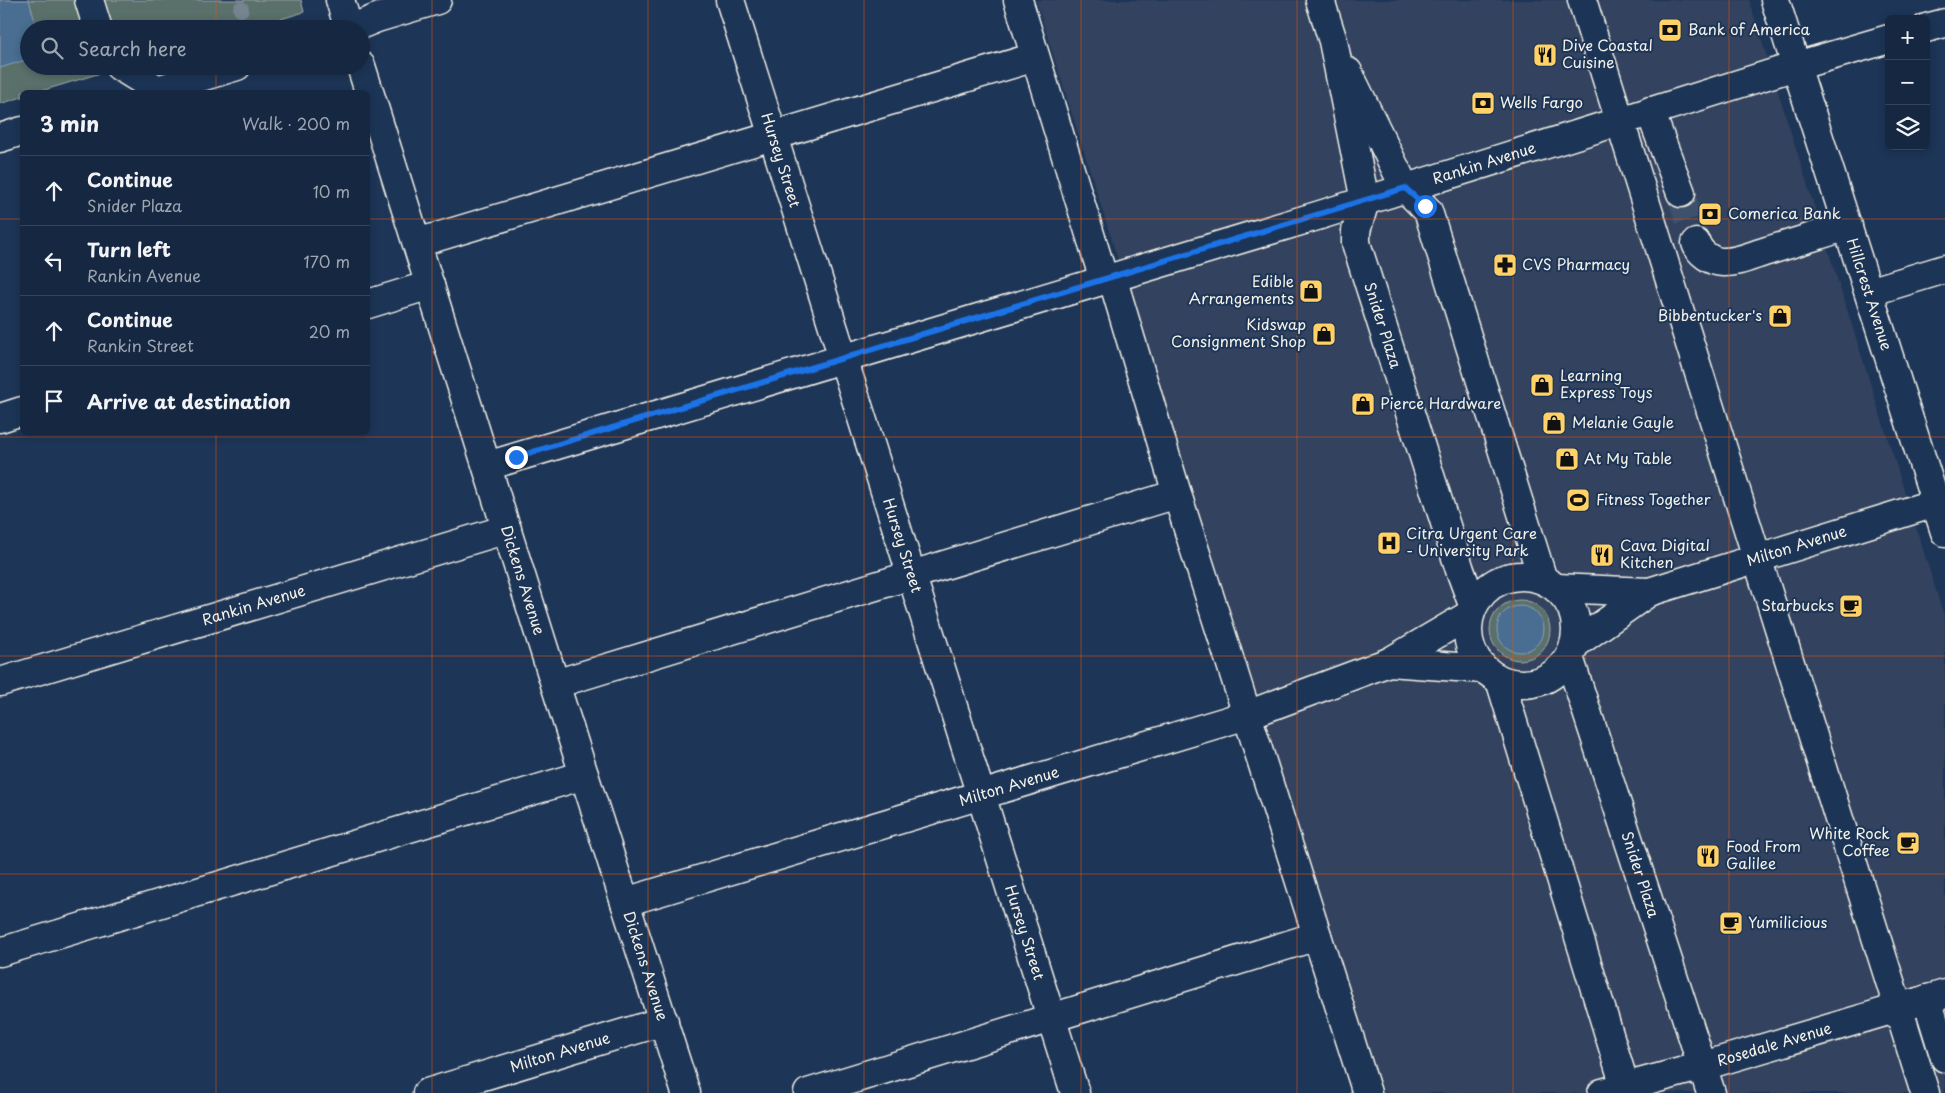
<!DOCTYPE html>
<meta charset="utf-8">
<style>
:root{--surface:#162841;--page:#1f3048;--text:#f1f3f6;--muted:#9ea6b1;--line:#35445a}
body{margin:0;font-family:"Playpen Sans",sans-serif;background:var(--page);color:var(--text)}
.controls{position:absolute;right:15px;top:15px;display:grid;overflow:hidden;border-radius:8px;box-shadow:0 2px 8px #0003}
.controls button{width:45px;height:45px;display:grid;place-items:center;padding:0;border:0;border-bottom:1px solid var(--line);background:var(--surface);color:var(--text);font:25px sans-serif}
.stop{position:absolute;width:15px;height:15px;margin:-11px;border:4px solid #1a73e8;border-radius:50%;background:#fff}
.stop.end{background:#1a73e8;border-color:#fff;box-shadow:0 1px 5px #0008}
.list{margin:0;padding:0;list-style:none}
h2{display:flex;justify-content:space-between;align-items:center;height:65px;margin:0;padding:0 20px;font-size:21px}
h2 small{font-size:16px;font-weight:400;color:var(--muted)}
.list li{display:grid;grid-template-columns:32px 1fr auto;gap:15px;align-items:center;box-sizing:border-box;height:70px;padding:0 20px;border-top:1px solid var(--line)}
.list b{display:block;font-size:19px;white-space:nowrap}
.list p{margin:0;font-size:16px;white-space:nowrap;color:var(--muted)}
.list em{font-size:16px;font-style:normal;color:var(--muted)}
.icon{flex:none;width:28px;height:28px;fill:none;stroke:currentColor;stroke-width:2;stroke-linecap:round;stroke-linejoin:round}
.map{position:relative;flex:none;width:1945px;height:1093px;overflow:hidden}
.search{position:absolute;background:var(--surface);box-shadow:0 2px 8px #0003;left:20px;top:20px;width:350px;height:55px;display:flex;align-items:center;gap:12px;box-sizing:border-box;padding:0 18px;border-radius:28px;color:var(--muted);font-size:19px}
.panel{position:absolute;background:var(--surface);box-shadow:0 2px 8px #0003;left:20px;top:90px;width:350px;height:345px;border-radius:8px}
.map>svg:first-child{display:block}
.built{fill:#33435e}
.green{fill:#5a6f6b;stroke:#a7b0aa}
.water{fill:#4a6e91;stroke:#8ea2b4}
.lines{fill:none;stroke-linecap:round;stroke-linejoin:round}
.minor-tunnel{stroke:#3d516d;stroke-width:28;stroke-dasharray:28 14;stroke-linecap:butt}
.minor-casing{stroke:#f4f1e8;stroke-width:31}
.minor{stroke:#1d3557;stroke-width:28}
.tree{fill:#76848f}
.route{stroke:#1a73e8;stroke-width:6}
.grid{fill:none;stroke:#e8590c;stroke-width:1;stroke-opacity:0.55}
.labels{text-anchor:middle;stroke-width:4;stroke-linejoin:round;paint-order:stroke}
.poi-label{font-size:15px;fill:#f4f1e8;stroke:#1d3557;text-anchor:start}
.street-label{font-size:15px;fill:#f4f1e8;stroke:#1d3557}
</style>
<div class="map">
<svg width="1945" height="1093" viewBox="0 0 1945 1093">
<rect width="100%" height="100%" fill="#1d3557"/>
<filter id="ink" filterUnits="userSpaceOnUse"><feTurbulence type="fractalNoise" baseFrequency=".02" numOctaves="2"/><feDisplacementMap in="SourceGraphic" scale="10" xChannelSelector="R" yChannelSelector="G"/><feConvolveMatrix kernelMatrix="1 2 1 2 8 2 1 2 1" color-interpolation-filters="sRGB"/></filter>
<g filter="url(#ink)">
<path class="built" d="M1036 0H1749L1945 619V1093H1381Z"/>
<path class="green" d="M0 0H301L304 12 248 29H29V66H124L38 92H22V97L0 104Z
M1490 630a30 30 0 1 1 60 0a30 30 0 1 1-60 0Z"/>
<path class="water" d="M0 0H29L37 29H29V59L0 68Z
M1497 629a23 23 0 1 1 46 0a23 23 0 1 1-46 0Z"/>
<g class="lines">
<path class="minor-tunnel" d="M1681 193 1696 243"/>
<g class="minor-casing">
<g id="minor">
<path d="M89 0 98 29"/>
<path d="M340 0 349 29"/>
<path id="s1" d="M730 0 1075 1093"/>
<path d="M1018 0 1104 280"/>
<path id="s2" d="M1320 0 1333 41 1365 201 1356 231V243L1460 570 1473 605"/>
<path d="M1582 0 1925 1093"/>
<path id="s3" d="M1775 0 1945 532"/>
<path d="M1926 28 1945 23"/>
<path d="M350 29 377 18 437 0"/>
<path d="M119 66 158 90"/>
<path id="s4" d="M361 66 555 684 686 1093"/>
<path d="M1348 72 1405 188 1428 211 1543 580"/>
<path d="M151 92 237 66"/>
<path d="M1650 111 1681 193"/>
<path d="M0 138 22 131"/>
<path d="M417 243 1035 57"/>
<path d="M1696 243C1699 253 1712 262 1722 262 1737 263 1753 255 1767 251 1794 243 1821 234 1848 226"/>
<path d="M1112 277 1177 494 1367 1093"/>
<path d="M1869 292 1945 269"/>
<path d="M368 304 430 285"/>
<path d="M0 418 22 411"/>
<path id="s5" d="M487 466 1317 216 1796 66 1889 39"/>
<circle cx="1522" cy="630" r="54"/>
<path d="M1556 588 1649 592"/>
<path id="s6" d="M1575 644 1649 592 1945 500"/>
<path id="s7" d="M1569 657 1711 1093"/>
<path d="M1389 662 1484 669"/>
<path d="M1500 680 1627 1093"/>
<path id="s8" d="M0 682 507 529"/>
<path d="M555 684 1177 494"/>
<path id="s9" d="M625 902 1247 715 1389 662 1469 615"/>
<path d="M0 952 584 775"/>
<path d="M1927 999 1945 1058"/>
<path id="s10" d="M427 1093 664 1021"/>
<path d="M808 1093 1317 936"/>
<path id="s11" d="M1602 1093 1703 1066 1945 994"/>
</g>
</g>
<use href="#minor" class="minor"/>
</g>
<circle class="tree" cx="241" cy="9" r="8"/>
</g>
<g class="lines" filter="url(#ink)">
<path class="route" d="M516 457 1405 188 1425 206"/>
</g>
<path class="grid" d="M216 0V29M432 0V1093M648 0V1093M864 0V1093M1081 0V1093M1297 0V1093M1513 0V1093M1729 0V1093M216 66V92M0 219H22M368 219H1945M216 432V1093M0 437H1945M0 656H1945M0 874H1945"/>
<defs>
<g id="bank-square" transform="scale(1.25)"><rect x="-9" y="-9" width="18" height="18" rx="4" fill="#ffd166" stroke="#1d3557"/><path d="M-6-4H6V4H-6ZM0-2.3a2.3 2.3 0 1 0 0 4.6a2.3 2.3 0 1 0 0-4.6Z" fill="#111"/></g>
<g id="restaurant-square" transform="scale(1.25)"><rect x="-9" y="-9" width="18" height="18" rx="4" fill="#ffd166" stroke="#1d3557"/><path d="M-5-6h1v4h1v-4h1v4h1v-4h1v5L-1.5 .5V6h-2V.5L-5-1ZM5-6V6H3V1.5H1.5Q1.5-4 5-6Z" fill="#111"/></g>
<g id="pharmacy-square" transform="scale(1.25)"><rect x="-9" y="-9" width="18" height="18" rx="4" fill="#ffd166" stroke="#1d3557"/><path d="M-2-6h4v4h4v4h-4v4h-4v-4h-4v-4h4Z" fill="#111"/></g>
<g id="shop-square" transform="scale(1.25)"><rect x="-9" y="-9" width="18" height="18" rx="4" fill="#ffd166" stroke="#1d3557"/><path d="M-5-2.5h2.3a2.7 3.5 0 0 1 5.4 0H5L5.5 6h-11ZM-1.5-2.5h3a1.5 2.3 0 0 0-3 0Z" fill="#111"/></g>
<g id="stadium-square" transform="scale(1.25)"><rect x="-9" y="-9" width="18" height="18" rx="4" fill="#ffd166" stroke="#1d3557"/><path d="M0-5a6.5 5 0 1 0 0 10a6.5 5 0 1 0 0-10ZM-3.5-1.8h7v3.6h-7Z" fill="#111"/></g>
<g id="hospital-square" transform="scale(1.25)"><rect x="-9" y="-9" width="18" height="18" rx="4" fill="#ffd166" stroke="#1d3557"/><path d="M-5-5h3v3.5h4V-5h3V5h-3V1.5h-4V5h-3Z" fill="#111"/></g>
<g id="cafe-square" transform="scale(1.25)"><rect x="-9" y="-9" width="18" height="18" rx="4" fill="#ffd166" stroke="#1d3557"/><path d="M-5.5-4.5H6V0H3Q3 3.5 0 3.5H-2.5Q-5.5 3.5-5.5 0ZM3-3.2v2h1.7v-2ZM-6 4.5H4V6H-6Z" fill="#111"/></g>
</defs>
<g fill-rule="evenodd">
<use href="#bank-square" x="1670" y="30"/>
<use href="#restaurant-square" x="1545" y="55"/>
<use href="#bank-square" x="1483" y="103"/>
<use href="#bank-square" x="1710" y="214"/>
<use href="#pharmacy-square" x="1505" y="265"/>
<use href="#shop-square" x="1311" y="291"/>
<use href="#shop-square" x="1780" y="316"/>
<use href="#shop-square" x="1324" y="334"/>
<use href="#shop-square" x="1542" y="385"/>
<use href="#shop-square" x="1363" y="404"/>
<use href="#shop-square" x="1554" y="423"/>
<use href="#shop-square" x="1567" y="459"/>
<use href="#stadium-square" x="1578" y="500"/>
<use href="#hospital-square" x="1389" y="543"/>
<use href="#restaurant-square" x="1602" y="555"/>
<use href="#cafe-square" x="1851" y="606"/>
<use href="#cafe-square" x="1908" y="843"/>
<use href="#restaurant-square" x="1708" y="856"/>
<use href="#cafe-square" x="1731" y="923"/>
</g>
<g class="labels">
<g class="poi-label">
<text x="1688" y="35">Bank of America</text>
<text x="1562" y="51">Dive Coastal<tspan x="1562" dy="17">Cuisine</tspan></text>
<text x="1500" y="108">Wells Fargo</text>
<text x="1728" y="219">Comerica Bank</text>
<text x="1522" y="270">CVS Pharmacy</text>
<text x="1294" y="287" text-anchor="end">Edible<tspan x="1294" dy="17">Arrangements</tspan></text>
<text x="1762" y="321" text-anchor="end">Bibbentucker's</text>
<text x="1306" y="330" text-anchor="end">Kidswap<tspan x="1306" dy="17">Consignment Shop</tspan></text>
<text x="1560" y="381">Learning<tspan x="1560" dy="17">Express Toys</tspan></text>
<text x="1380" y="409">Pierce Hardware</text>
<text x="1572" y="428">Melanie Gayle</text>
<text x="1584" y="464">At My Table</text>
<text x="1596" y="505">Fitness Together</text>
<text x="1406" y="539">Citra Urgent Care<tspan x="1406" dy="17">- University Park</tspan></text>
<text x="1620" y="551">Cava Digital<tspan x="1620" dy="17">Kitchen</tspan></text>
<text x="1834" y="611" text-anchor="end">Starbucks</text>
<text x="1890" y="839" text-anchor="end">White Rock<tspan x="1890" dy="17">Coffee</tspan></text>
<text x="1726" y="852">Food From<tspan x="1726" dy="17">Galilee</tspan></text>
<text x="1748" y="928">Yumilicious</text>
</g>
<g class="street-label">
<text dy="5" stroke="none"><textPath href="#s1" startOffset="168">Hursey Street</textPath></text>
<text dy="5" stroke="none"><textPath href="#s5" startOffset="1042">Rankin Avenue</textPath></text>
<text dy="5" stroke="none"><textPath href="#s3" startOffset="309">Hillcrest Avenue</textPath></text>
<text dy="5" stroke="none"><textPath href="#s2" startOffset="336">Snider Plaza</textPath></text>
<text dy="5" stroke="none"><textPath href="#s6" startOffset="245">Milton Avenue</textPath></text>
<text dy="5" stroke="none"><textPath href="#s1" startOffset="572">Hursey Street</textPath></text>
<text dy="5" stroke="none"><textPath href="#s4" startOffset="539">Dickens Avenue</textPath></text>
<text dy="5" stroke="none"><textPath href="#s8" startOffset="265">Rankin Avenue</textPath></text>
<text dy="5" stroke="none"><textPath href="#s9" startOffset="401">Milton Avenue</textPath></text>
<text dy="5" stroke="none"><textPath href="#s7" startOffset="229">Snider Plaza</textPath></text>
<text dy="5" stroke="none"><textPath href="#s1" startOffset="978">Hursey Street</textPath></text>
<text dy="5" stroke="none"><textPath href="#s4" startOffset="944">Dickens Avenue</textPath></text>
<text dy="5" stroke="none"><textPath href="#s11" startOffset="179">Rosedale Avenue</textPath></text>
<text dy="5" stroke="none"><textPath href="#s10" startOffset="139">Milton Avenue</textPath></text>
</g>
</g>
</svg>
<div class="controls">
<button>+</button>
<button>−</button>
<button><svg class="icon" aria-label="layers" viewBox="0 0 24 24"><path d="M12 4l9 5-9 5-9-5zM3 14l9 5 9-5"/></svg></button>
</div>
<div class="stop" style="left:1425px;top:206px"></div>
<div class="stop end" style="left:516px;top:457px"></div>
<div class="search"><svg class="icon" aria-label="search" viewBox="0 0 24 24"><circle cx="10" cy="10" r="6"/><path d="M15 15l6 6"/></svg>Search here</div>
<section class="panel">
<h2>3 min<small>Walk · 200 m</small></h2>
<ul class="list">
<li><svg class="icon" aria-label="ahead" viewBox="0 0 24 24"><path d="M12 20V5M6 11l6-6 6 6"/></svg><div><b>Continue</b><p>Snider Plaza</p></div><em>10 m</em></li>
<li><svg class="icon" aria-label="left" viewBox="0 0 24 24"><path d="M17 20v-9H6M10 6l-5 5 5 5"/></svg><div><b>Turn left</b><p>Rankin Avenue</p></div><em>170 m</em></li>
<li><svg class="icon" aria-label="ahead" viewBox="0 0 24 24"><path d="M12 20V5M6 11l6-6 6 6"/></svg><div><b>Continue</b><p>Rankin Street</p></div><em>20 m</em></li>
<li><svg class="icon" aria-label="arrive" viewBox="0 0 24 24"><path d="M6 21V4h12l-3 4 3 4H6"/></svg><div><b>Arrive at destination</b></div></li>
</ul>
</section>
</div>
